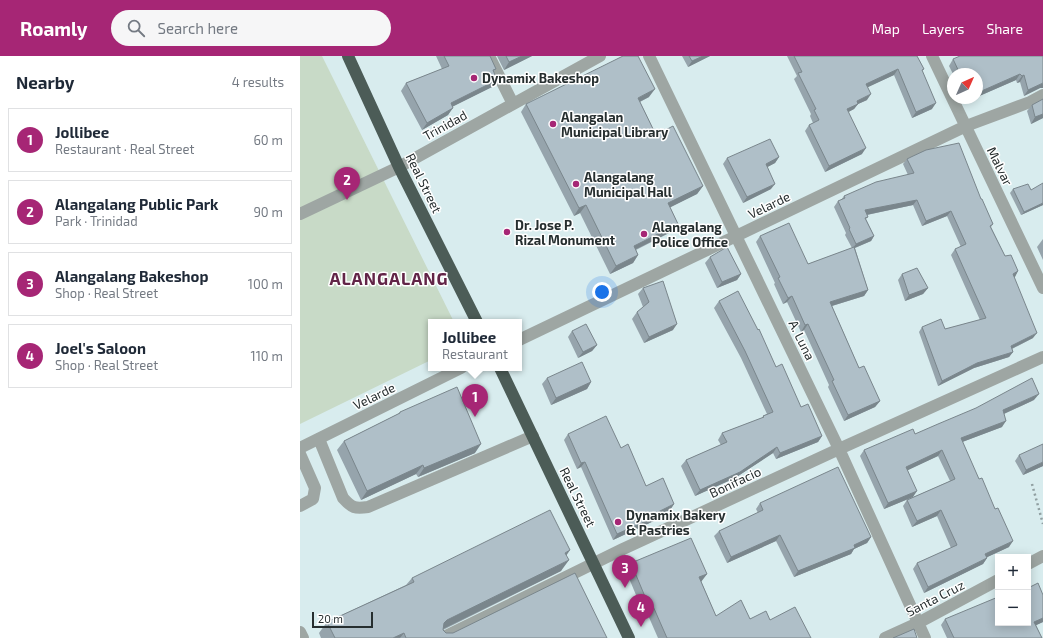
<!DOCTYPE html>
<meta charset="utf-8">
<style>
:root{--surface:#fff;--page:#f6f6f7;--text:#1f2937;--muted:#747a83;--line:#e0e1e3;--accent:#a62675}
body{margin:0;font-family:"Exo 2",sans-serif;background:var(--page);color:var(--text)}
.controls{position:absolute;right:12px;bottom:12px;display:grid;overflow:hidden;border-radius:0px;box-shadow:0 2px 10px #0003}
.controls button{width:36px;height:36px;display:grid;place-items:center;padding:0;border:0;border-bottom:1px solid var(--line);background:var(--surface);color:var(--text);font:20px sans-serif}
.compass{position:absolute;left:647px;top:12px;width:36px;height:36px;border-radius:50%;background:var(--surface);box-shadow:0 2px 10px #0003;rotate:45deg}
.scale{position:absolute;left:12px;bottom:10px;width:61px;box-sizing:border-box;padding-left:4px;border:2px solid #262e2f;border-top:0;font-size:11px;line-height:14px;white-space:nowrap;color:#262e2f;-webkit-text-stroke:3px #fff;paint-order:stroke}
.you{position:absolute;left:302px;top:236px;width:14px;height:14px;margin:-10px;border:3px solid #fff;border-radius:50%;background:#1a73e8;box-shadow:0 0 0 6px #1a73e833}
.badge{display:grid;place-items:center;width:26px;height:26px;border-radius:50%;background:var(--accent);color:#fff;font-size:13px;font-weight:700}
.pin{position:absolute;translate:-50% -33px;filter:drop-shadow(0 1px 2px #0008)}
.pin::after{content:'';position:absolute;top:21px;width:14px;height:12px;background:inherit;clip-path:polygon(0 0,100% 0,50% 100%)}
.popup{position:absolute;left:128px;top:263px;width:94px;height:52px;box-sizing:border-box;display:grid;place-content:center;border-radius:0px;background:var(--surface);filter:drop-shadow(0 1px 3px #0005);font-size:13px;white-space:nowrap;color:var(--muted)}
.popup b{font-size:15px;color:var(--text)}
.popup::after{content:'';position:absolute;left:50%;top:100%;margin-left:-8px;border:8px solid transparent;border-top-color:var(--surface)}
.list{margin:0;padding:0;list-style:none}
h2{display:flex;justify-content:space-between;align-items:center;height:52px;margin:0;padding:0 16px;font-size:17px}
h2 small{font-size:13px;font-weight:400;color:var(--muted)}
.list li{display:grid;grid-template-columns:26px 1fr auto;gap:12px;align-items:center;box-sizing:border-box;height:64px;margin:0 8px 8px;padding:0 8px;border:1px solid var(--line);border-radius:0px}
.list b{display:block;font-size:15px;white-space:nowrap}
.list p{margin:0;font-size:13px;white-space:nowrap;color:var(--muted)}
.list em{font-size:13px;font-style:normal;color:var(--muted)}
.icon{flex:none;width:22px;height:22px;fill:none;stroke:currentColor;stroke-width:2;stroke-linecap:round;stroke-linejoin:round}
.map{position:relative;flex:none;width:743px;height:582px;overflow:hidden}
header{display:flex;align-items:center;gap:24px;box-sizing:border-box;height:56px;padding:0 20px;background:var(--accent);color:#fff}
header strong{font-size:19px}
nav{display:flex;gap:22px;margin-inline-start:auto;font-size:14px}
.search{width:280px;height:36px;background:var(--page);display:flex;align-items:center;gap:10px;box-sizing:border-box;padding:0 14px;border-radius:22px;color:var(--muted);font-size:15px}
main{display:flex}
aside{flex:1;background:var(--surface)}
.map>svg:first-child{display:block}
.green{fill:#c8dac7}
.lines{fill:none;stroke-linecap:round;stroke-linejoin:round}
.path{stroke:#909fa1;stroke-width:2.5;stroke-dasharray:2 3;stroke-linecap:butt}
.lane{stroke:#9ea6a3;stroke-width:12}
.street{stroke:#9ea6a3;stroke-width:12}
.highway{stroke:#4c5c57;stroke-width:12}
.wall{fill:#96a4ac}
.shaded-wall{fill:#7a868c}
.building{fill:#afbfc8;stroke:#7a868c}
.poi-dot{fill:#a62675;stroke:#fff;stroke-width:1.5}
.labels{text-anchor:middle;stroke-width:3;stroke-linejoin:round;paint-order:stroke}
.poi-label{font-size:13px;font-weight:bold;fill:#262e2f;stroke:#fff;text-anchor:start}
.street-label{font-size:13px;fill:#262e2f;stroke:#fff}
.district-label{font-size:17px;font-weight:bold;letter-spacing:1px;fill:#622447;stroke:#fff}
</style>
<header>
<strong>Roamly</strong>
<div class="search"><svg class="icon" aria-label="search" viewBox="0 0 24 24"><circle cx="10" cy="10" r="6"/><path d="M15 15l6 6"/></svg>Search here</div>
<nav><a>Map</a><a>Layers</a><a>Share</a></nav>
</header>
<main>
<aside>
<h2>Nearby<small>4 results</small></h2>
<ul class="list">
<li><span class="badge">1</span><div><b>Jollibee</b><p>Restaurant · Real Street</p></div><em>60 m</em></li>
<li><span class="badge">2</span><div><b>Alangalang Public Park</b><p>Park · Trinidad</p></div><em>90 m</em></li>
<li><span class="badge">3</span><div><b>Alangalang Bakeshop</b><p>Shop · Real Street</p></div><em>100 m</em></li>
<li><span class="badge">4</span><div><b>Joel's Saloon</b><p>Shop · Real Street</p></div><em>110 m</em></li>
</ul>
</aside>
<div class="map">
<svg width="743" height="582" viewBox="0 0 743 582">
<rect width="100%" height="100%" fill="#d8ecee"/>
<path class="green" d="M0 0H22L154 266H131V304L0 368Z"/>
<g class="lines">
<path class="path" d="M732 428 743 468"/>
<path class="lane" d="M19 383 43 442C52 452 55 453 68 451L233 380
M0 398 15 432 13 443 0 450"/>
<path class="street" d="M189 0 213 48
M349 0 539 393 625 582
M632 0 743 232
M0 158 99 111 300 0
M219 284 666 70 730 46 743 39
M0 392 161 312
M728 508 743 500
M0 576 3 582
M142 582 323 493 539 393 743 301
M585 582 618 567 698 524"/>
<path class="highway" d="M48 0 99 111 177 266
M200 312 329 582"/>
</g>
<path class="wall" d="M136 0H190L196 13 194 16 192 31 153 50 148 59 122 74 101 35 106 27 142 13Z
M197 0H232L204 14Z
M382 0H410L388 11Z
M487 0H617L624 13 622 15 632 53 612 62 594 19 567 31V44L558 48 554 53 548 56 562 98 525 116 505 75 509 69 513 67 510 60 511 58 494 23 497 20Z
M743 0 740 32 724 40 720 26 717 27 716 24 677 41V18H653L649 10 653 3Z
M349 41 340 46 356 79 403 130 397 138 370 151 378 168 373 175 336 194 338 199 333 207 310 218 280 157 274 160 221 56 226 48Z
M665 42H676L667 46Z
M743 43V62L731 68 727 55 732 49Z
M479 101 475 107 467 111 471 133 443 147 423 108 427 102Z
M607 103 681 143 693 168 691 171 705 200 718 215 714 221 733 282 712 293 713 296 709 301 674 312 638 330 619 276 622 271 645 273 680 264 651 199 655 193 661 191 647 160 622 170 613 149 567 159 568 161 566 163 574 180 571 185 555 192 568 234 564 240 532 250 559 312 580 345 575 351 544 365 528 331 529 329 504 274 501 276 487 246 483 248 474 228 475 227 456 186 460 180 508 208 552 192 545 179 546 177 534 151 538 145 541 144 544 140 608 119 603 108Z
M713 133 731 134 743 149 721 159 710 137Z
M743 183V204L737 191Z
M410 201 441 218 437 224 417 232 405 207Z
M602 218 628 232 623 238 605 245 598 224Z
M343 232 373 274 344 287 332 263 337 256 343 251 338 238Z
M419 245 476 311 501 351 522 380 518 386 476 403 473 397 435 422 395 440 381 410 386 404 421 389 418 384 422 377 462 362 463 360 467 358 441 302 414 252Z
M272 275 297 289 292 295 278 302 268 281Z
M247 322 291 326 287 333 251 349 242 328Z
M734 344 704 358 702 371 662 386 709 491 687 501V502L683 508 624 537 613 513 617 507 651 492 637 460 612 471 603 450 607 444 650 425 638 400 607 414 613 441 584 453 560 400 564 394 615 378Z
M100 356 175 397 118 421 116 418 61 444 37 394 44 385 98 358Z
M268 378 321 392 346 430 374 448 370 454 359 459 356 464 313 484 281 411 277 413 264 384Z
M719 399 743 410 723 419 715 405Z
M460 447 571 481 567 487 554 493 551 498 494 521 476 485 427 507 414 480 419 475 458 457 456 453Z
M266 499 261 515 143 574 146 577 307 582H21L19 577 27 566 106 529 112 522Z
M331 507 407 518 401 525 416 560 470 564 511 582H358L344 550 341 551 326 515Z
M743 539V566L736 569 742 582H647L641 569 645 563 698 567Z"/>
<path class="shaded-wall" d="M222 0H232L204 14 209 6Z
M403 0H410L388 11 392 5Z
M598 13 594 19 562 34 566 28Z
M720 18 716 24 677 41V37Z
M724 19 720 26 717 27 722 20Z
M197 24 192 31 146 54 151 47Z
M743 27V32H740L724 40 728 34Z
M355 33 349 41 333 49 338 42Z
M571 38 567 44 558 48 554 53 543 59 547 53 557 45Z
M669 42H676L667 46Z
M636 47 632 53 612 62 616 56Z
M153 52 148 59 122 74 127 67Z
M743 58V62L731 68 735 61Z
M566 92 562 98 525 116 529 110Z
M479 101 475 107 462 114 466 108Z
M475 128 471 133 443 147 447 141Z
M403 130 397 138 363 155 368 147Z
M617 144 613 149 561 160 565 154Z
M743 147V149L721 159 724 156Z
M286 149 280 157 274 160 279 152Z
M651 155 647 160 622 170 626 165Z
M378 168 373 175 328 197 334 190Z
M574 180 571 185 552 193 556 188Z
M338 199 333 207 310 218 316 210Z
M718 215 715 221 709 223 713 218Z
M441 218 437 224 417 232 422 226Z
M628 232 623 238 605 245 609 239Z
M568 234 564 240 525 252 530 246Z
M492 240 487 246 483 248 488 242Z
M377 268 373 274 344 287 349 281Z
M508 268 504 274 501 276 505 269Z
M737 277 733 282 707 295 711 290Z
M297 289 292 295 278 302 283 296Z
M713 296 709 301 674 312 638 330 642 325 677 307Z
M291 326 287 333 251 349 256 342Z
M739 338 734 344 699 360 703 354Z
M580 345 575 351 544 365 548 359Z
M706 365 702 371 657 388 661 382Z
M522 380 518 386 476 403 480 397Z
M181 388 175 397 118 421 124 412Z
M477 391 473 397 435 422 395 440 400 434Z
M642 394 638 400 602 417 606 411Z
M285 406 281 411 277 413 281 407Z
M743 406V410L723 419 726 414Z
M123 409 116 418 61 444 67 435Z
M617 435 613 441 584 453 588 447Z
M374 448 370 454 359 459 356 464 313 484 317 478 358 456Z
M641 454 637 460 612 471 617 465Z
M480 479 476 485 427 507 431 501Z
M571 481 567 487 554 493 551 498 494 521 498 515Z
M713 485 709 491 681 504 685 498Z
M270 494 262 506 265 497Z
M687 502 683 508 624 537 628 531Z
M269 504 261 515 139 575 144 567 147 564Z
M407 518 401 526 399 521Z
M349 541 344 550 341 551 346 543Z
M743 562V566L730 572 734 566Z
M104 577 100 582H93Z"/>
<path class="building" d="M144 0H190L196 13 193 14 197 24 151 47 153 52 127 67 106 27 149 10Z
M206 0H222L209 6Z
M323 0H338L355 33 338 42 356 79 373 70 403 130 368 147 378 168 334 190 338 199 316 210 286 149 279 152 226 48Z
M389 0H403L392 5Z
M494 0H617L624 13 622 14 636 47 616 56 598 13 566 28 571 38 557 45 558 48 547 53 566 92 529 110 509 69 519 64 514 54 516 53 498 17 502 16Z
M660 0H743V27L728 34 724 19 722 20 720 18 677 37V18H660L653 3Z
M743 43V58L735 61 732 49Z
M470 83 479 101 466 108 475 128 447 141 427 102Z
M659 87 681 143H682L693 168 690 170 705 200 711 199 718 215 713 218 737 277 711 290 713 296 677 307 642 325 622 271 641 263 645 273 686 262 655 193 666 188 651 155 626 165 617 144 565 154 568 161 565 162 574 180 556 188 549 173 550 172 538 145 545 142 544 140 576 126 614 117 607 103 611 101 626 94Z
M743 127V147L724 156 713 133 728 128 731 134Z
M489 167 508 208 554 191 568 234 530 246 559 312 564 310 580 345 548 359 532 325 534 324 508 268 505 269 492 240 488 242 478 222 480 221 460 180Z
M427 191 441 218 422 226 410 201Z
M617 212 628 232 609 239 602 218Z
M363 225 377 268 349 281 337 256 349 246 343 232Z
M438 235 458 274 459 273 476 311 482 308 501 351 508 348 522 380 480 397 477 391 440 416 400 434 386 404 427 386 422 377 464 361 463 360 473 356 445 295 419 245Z
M286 268 297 289 283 296 272 275Z
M282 306 291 326 256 342 247 322Z
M732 322 739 338 703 354 706 365 661 382 679 423 682 422 695 453 698 452 713 485 685 498 687 502 628 531 617 507 657 489 641 454 617 465 607 444 655 423 642 394 606 411 617 435 588 447 564 394 613 373 615 378 638 368 676 352Z
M157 331 181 388 124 412 123 409 67 435 44 385 100 357V356Z
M306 360 321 392 328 388 346 430 363 422 374 448 358 456 360 459 317 478 285 406 281 407 268 378Z
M743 388V406L726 414 719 399Z
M538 411 571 481 554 489 555 492 498 515 480 479 431 501 419 475 463 454 460 447Z
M250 454 270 494 265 497 269 504 147 564 144 567 143 574 146 577H153L275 517 307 582H106L104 577 93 582H35L27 566 114 526 112 522Z
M391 482 407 518 399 521 416 560 441 544 450 563 466 555 470 564 495 551 511 582H367L349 541 346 543 331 507Z
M738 527 743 539V562L734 566 742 582H654L645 563 698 541V567H728V532Z
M614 573 617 582H593Z"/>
<g class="poi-dot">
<circle cx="174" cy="22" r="4"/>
<circle cx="253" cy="68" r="4"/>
<circle cx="276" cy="128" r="4"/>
<circle cx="207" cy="176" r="4"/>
<circle cx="344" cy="178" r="4"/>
<circle cx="318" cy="466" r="4"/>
</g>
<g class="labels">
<g class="poi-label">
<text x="182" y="27">Dynamix Bakeshop</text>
<text x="261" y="66">Alangalan<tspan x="261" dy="15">Municipal Library</tspan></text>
<text x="284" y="126">Alangalang<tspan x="284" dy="15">Municipal Hall</tspan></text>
<text x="215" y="174">Dr. Jose P.<tspan x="215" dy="15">Rizal Monument</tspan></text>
<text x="352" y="176">Alangalang<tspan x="352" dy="15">Police Office</tspan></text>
<text x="326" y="464">Dynamix Bakery<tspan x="326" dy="15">&amp; Pastries</tspan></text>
</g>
<g class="street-label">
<text transform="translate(145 69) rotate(-29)" y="5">Trinidad</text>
<text transform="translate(700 110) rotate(64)" y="5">Malvar</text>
<text transform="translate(124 127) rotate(64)" y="5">Real Street</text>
<text transform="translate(469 149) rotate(-26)" y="5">Velarde</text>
<text transform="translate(502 284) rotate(64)" y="5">A. Luna</text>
<text transform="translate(74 340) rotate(-26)" y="5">Velarde</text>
<text transform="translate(435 426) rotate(-25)" y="5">Bonifacio</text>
<text transform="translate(278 441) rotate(64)" y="5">Real Street</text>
<text transform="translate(635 542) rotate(-27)" y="5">Santa Cruz</text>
</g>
<g class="district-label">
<text x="89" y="229">ALANGALANG</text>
</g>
</g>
</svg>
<div class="controls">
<button>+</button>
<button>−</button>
</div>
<svg class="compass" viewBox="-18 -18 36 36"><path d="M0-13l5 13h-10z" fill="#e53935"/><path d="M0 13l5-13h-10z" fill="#747a83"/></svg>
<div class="scale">20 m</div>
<div class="you"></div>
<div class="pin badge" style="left:175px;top:361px">1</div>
<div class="popup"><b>Jollibee</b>Restaurant</div>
<div class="pin badge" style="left:47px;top:144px">2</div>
<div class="pin badge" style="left:325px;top:532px">3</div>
<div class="pin badge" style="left:341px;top:571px">4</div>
</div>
</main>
